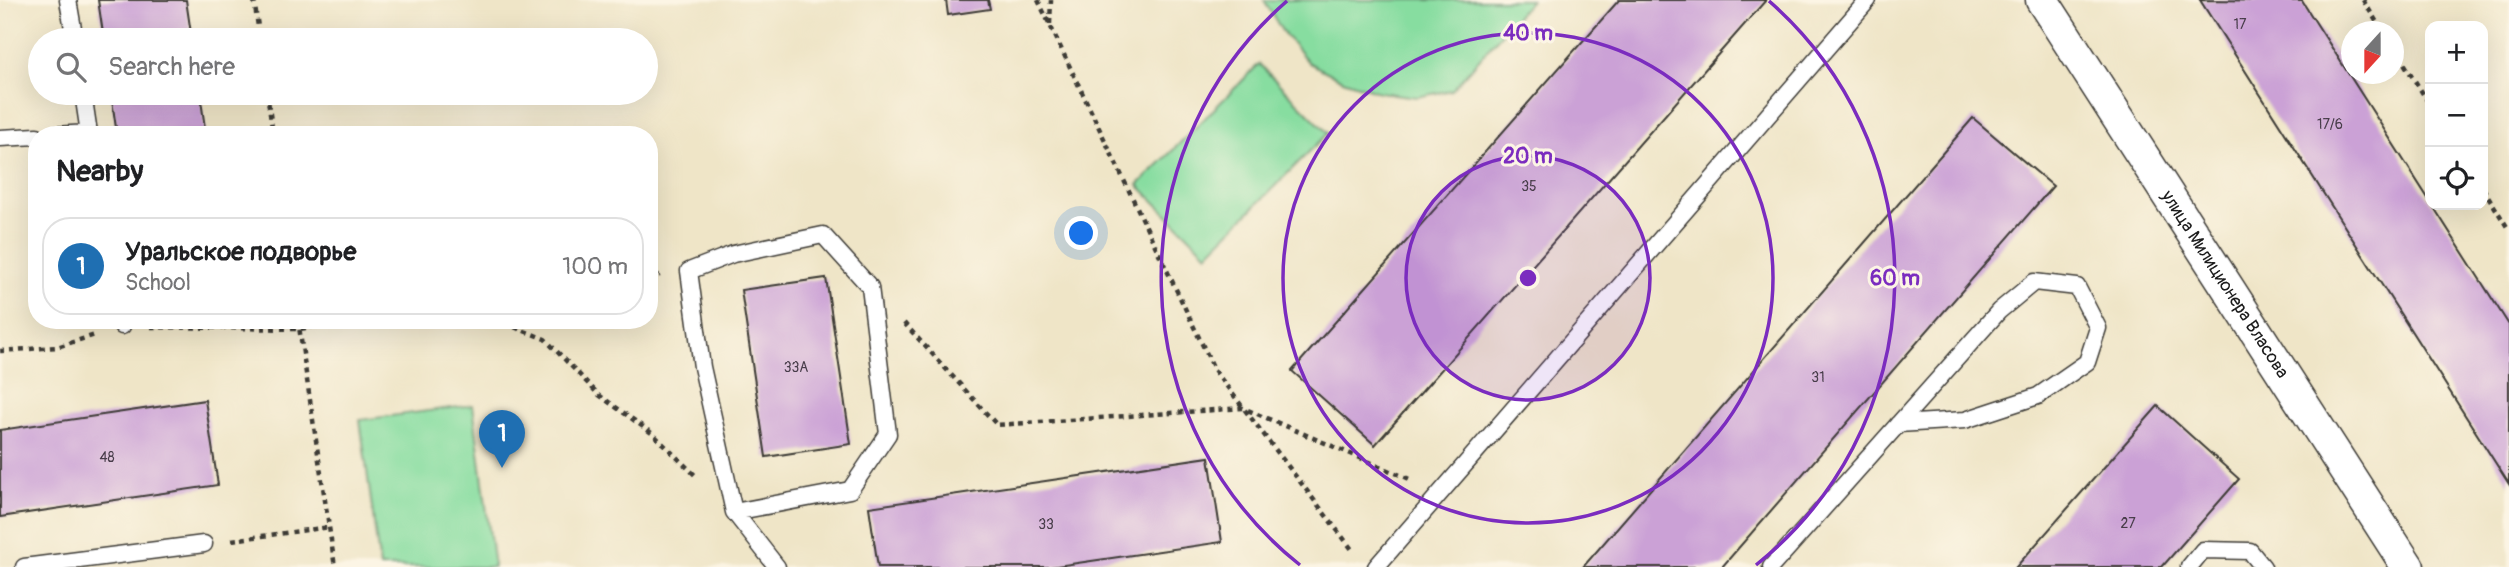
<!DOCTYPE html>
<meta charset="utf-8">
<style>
:root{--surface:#fff;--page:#f6f6f6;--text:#202124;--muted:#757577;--line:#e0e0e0;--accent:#1f6fb2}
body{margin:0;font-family:Pangolin,sans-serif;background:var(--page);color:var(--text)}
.controls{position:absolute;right:21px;top:21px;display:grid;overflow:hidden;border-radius:14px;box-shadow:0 7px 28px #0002}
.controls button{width:63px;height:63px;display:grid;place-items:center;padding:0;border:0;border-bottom:2px solid var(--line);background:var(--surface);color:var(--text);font:35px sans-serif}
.compass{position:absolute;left:2341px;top:21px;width:63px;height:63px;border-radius:50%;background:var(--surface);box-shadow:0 7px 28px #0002;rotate:201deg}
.you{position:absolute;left:1082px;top:234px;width:24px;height:24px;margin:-18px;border:5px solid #fff;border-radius:50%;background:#1a73e8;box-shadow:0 0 0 10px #1a73e833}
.badge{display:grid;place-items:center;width:46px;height:46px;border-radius:50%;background:var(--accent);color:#fff;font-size:23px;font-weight:700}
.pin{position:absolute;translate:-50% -58px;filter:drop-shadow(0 2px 4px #0008)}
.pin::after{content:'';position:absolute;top:37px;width:24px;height:21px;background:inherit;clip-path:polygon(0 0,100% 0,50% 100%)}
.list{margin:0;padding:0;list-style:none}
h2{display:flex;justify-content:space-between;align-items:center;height:91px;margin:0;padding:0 28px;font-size:30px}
h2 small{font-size:23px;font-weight:400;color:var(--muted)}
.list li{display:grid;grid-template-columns:46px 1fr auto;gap:21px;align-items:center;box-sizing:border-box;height:98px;margin:0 14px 14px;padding:0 14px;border:2px solid var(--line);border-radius:28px}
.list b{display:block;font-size:26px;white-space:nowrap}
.list p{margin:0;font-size:23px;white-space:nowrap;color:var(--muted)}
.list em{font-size:23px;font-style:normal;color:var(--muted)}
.icon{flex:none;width:38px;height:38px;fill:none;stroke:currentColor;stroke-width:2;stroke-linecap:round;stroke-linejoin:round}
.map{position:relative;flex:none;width:2509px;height:567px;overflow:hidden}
.search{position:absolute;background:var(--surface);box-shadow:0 7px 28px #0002;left:28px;top:28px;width:630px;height:77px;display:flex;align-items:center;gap:18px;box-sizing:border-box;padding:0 24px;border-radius:38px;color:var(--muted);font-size:26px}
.panel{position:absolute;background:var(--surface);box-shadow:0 7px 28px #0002;left:28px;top:126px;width:630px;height:203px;border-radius:28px}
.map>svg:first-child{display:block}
.green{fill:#87dda0;stroke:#527c5e;stroke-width:2}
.building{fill:#cba1d6}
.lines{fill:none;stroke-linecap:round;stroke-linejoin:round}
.lane-casing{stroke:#3c3a36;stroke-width:19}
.street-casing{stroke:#3c3a36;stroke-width:35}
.path{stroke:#3c3a36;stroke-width:4.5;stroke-dasharray:5 5;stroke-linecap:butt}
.lane{stroke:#fff;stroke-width:16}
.street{stroke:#fff;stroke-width:32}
.ring{fill:none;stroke:#7b2cbf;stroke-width:3.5}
.labels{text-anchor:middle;stroke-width:6;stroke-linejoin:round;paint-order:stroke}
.number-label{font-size:14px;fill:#483d4a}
.street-label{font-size:18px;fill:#1c1c1c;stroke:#fcf5e5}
.centre{fill:#7b2cbf;stroke:#fcf5e5;stroke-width:3.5}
.ring-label{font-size:21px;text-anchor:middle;font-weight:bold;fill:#7b2cbf;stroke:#fcf5e5;stroke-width:6;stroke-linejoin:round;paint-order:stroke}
</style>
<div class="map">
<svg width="2509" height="567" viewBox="0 0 2509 567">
<rect width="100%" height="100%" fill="#fcf5e5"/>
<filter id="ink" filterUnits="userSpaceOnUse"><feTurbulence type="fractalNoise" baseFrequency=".0143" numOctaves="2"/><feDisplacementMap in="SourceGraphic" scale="14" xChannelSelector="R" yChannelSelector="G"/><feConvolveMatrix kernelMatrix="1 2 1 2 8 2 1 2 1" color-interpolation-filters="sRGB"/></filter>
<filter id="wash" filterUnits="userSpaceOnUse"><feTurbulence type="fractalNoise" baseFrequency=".00686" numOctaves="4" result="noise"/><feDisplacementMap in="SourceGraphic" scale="28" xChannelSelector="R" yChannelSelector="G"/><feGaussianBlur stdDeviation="1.57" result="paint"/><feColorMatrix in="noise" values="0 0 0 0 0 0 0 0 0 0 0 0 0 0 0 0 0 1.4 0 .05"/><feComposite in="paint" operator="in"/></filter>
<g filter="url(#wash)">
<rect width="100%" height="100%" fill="#efe5c7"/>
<path class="green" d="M1264 0H1531L1452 90 1417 97 1379 92 1343 80 1309 63 1282 31Z
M1259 64 1328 133 1207 254 1138 185Z
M473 405 494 567H380L360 420Z"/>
<g id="blocks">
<path class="building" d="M98 0H186L192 40H104Z
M946 0H988L990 9 948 15Z
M1619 0H1766L1375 445 1292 371Z
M2200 0 2302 1 2509 325V484Z
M111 93H200L206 135H117Z
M1973 118 2053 186 1722 567H1583Z
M826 278 851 444 766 457 741 290Z
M205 400 218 485 0 517V430Z
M2158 406 2239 479 2162 567H2016Z
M1209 457 1222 542 1050 567H878L869 507Z"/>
</g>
</g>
<g filter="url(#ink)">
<use href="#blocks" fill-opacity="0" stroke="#3c3a36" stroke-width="2"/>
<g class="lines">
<g class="lane-casing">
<path id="lane" d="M68 0 75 40
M54 135 89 133 83 93
M0 138 37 136
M121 320 122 326
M734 512 850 490 888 434 870 287 823 235 733 254 689 271 702 367 734 512 777 567
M24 567 204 544
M1376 567 1868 0
M1771 567 1999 311 2034 282 2077 287 2098 328 2087 362 2038 396 1965 420 1898 424
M2189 567 2203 550 2250 551 2263 567"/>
</g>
<g class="street-casing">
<g id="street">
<path id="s1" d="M2042 0 2408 567"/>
</g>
</g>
<path class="path" d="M254 0 260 40
M1038 0 1215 371 1354 552
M2363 0 2383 32
M1050 24 1051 0
M2394 47 2430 105
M267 93 273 135
M2483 188 2509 230
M649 277 660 275
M298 320 335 567
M496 320 545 339 599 395 653 434 695 475
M904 323 997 425 1243 408 1412 480
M151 327 300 329 352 320
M0 351 57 347 95 335
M232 540 330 527"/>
<use href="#lane" class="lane"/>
<use href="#street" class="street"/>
</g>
</g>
<circle cx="1528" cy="278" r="122" fill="#7b2cbf" fill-opacity=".12"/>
<g class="ring">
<circle cx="1528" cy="278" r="122"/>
<circle cx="1528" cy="278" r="245"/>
<path d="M1300 565A367 367 0 0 1 1287 1M1769 1A367 367 0 0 1 1756 565"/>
</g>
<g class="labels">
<g class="number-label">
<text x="2240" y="29">17</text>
<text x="2330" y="129">17/6</text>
<text x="1529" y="191">35</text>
<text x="796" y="372">33А</text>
<text x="1818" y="382">31</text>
<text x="107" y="462">48</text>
<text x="2128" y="528">27</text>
<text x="1046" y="529">33</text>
</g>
<g class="street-label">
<text dy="6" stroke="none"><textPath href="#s1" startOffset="338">улица Милиционера Власова</textPath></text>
</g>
</g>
<circle cx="1528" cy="278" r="10" class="centre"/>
<g class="ring-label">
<text x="1528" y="40">40 m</text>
<text x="1528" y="163">20 m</text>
<text x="1895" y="285">60 m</text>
</g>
</svg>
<div class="controls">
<button>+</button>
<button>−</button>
<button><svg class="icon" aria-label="locate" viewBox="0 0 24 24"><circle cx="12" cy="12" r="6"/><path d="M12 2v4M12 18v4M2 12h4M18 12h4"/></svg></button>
</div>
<svg class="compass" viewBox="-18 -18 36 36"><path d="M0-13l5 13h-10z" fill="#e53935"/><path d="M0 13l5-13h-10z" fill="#757577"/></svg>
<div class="you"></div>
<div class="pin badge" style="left:502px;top:468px">1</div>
<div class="search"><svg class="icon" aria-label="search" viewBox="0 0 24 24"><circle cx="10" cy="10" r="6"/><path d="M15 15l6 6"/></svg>Search here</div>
<section class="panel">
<h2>Nearby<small></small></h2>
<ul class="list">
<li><span class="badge">1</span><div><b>Уральское подворье</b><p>School</p></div><em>100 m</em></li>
</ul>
</section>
</div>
